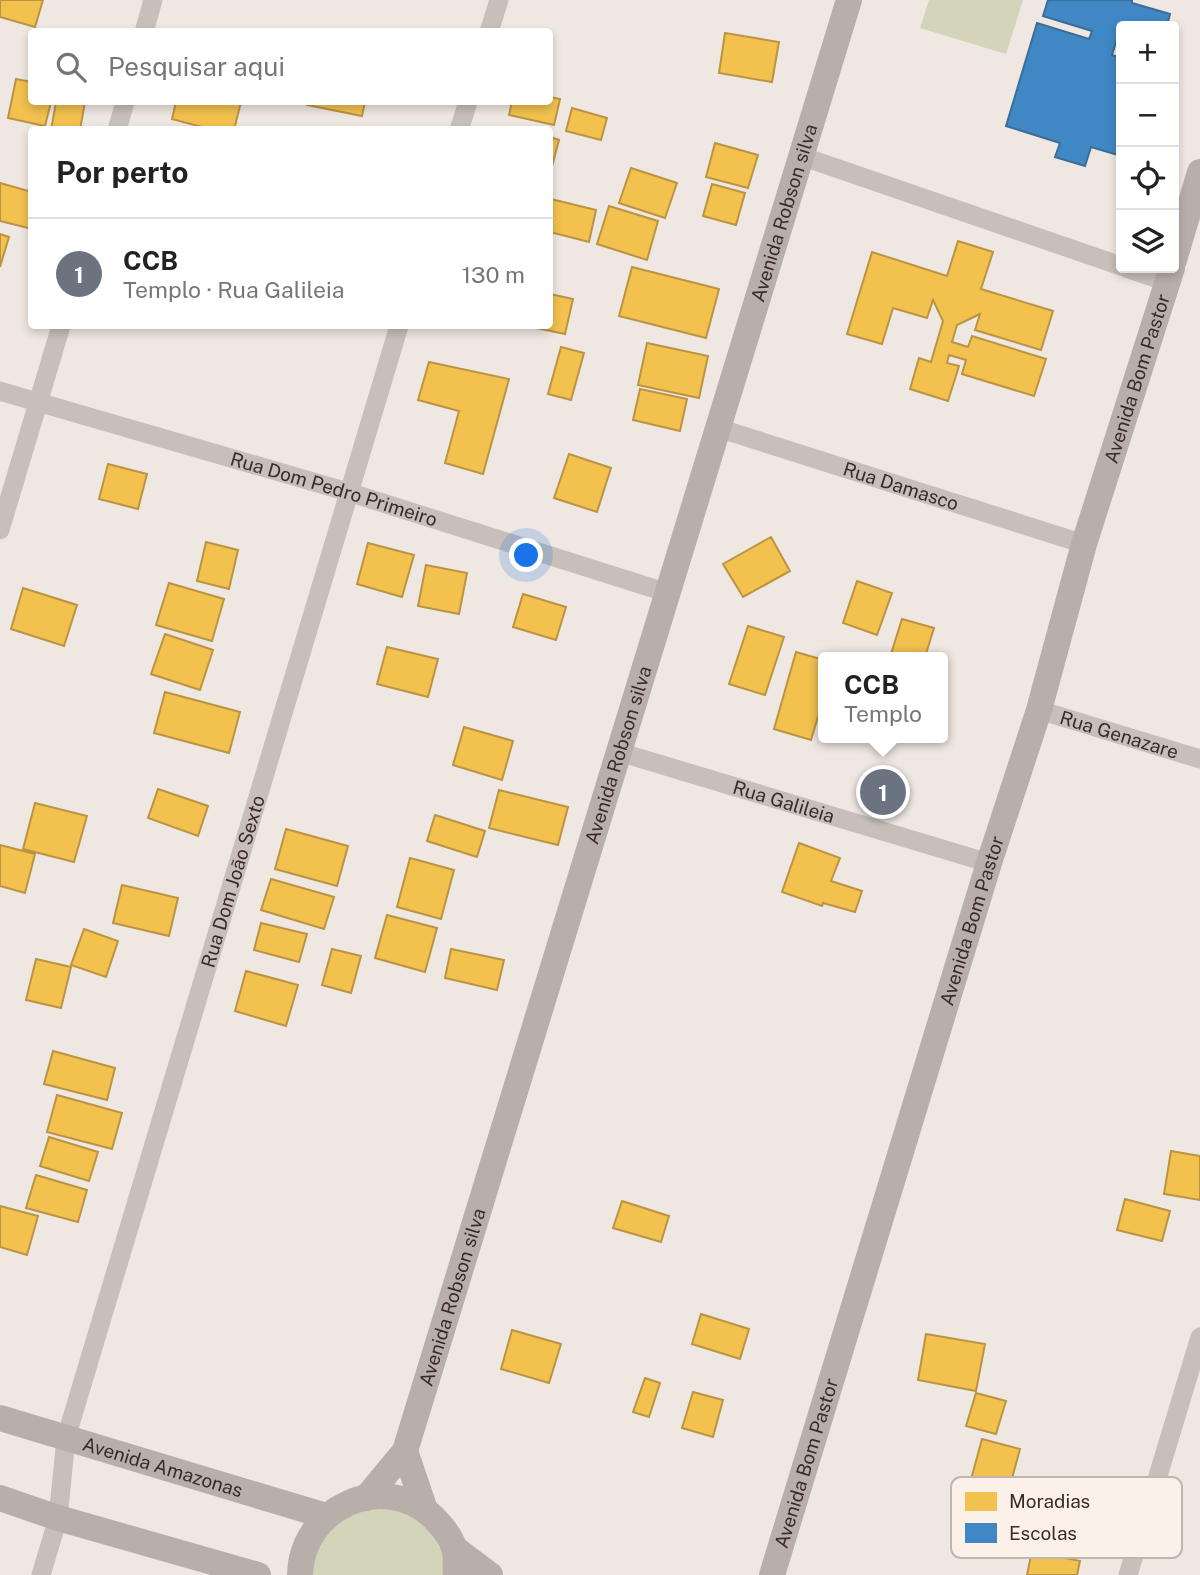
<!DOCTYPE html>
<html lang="pt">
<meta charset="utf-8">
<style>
:root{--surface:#fff;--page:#f6f6f6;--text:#222;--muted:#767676;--line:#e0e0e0;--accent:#0b8043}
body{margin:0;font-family:"Public Sans",sans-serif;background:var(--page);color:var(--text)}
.controls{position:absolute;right:21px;top:21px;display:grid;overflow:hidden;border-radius:7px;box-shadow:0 4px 10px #0003}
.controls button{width:63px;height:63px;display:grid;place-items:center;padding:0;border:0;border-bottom:2px solid var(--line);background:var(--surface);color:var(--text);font:35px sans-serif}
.you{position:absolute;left:527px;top:556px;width:24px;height:24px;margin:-18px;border:5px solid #fff;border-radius:50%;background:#1a73e8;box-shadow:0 0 0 10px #1a73e833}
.badge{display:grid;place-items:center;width:46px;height:46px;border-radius:50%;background:var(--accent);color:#fff;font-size:23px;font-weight:700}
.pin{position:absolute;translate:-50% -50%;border:4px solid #fff;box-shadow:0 2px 7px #0006}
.popup{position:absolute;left:818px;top:652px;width:130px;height:91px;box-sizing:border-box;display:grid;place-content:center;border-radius:7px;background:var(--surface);filter:drop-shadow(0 2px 5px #0005);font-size:23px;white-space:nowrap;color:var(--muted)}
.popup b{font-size:26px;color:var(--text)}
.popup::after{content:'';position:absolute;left:50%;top:100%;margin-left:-14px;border:14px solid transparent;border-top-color:var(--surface)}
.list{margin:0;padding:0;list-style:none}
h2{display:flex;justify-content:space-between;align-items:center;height:91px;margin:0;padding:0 28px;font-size:30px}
h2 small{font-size:23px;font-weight:400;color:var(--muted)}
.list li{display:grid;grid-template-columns:46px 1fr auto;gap:21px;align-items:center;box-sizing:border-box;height:112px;padding:0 28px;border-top:2px solid var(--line)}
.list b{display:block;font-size:26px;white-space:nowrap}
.list p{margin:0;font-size:23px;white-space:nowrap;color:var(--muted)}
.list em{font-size:23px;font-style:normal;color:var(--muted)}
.icon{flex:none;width:38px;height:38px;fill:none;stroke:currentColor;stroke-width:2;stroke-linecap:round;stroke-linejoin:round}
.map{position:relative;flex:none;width:1200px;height:1575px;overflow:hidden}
.search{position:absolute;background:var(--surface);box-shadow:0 4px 10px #0003;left:28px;top:28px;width:525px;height:77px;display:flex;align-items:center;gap:18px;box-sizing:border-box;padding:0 24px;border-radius:7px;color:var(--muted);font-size:26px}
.panel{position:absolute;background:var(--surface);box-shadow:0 4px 10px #0003;left:28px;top:126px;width:525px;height:203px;border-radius:7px}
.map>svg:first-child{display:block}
.green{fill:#d3d4ba}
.homes{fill:#f2c14e;stroke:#bb9443;stroke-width:2}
.schools{fill:#3f88c5;stroke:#3e6c96;stroke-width:2}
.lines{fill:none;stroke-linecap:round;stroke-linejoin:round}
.street{stroke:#c8bfba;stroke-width:19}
.secondary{stroke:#b9afaa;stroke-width:26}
.labels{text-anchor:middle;stroke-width:7;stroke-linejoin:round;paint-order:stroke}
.street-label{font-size:19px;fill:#3a2b28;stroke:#fbf1e9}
.key{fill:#fbf1e9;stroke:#c1b6af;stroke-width:2}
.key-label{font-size:19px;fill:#3a2b28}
</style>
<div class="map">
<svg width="1200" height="1575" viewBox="0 0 1200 1575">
<rect width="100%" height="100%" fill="#efe7e2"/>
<path class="green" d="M929 0H1023L1006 54 920 28Z
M392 1505C428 1528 440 1530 447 1575H308L313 1546 345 1512Z"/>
<path class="homes" d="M0 0H43L35 27 0 17Z
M725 33 779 42 772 82 719 73Z
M16 79 32 82V102H51L45 126 8 118Z
M550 97 560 99 554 125 509 115 512 102H550Z
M56 102H85L80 130H51Z
M176 102H241L234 130H213L172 119Z
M308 102H365L362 116 307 105Z
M572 108 607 118 601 140 566 131Z
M550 137 559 140 550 174Z
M715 143 758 155 748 188 706 177Z
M631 168 677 183 665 218 619 203Z
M0 183 32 192V229L0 221Z
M712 184 745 193 736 225 703 216Z
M551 199 596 210 589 242 550 232Z
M609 206 658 221 647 260 597 244Z
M0 234 9 237 0 267Z
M958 241 993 252 981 289 1053 311 1041 350 975 330 980 314 957 325 952 342 968 347 972 336 1046 359 1034 396 962 374 966 360 949 355 947 363 959 366 948 401 910 389 919 358 931 362 943 321 933 300 927 318 893 308 882 344 847 334 872 252 947 276Z
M632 267 719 289 706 338 619 316Z
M550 294 573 299 565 334 527 326H550Z
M647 343 708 356 699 398 638 385Z
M561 347 584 353 571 400 548 394Z
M429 362 509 379 483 474 445 463 459 411 418 400Z
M640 389 687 399 680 431 633 420Z
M569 454 611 468 597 512 554 498Z
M108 464 147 474 138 509 99 499Z
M771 537 790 571 743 597 723 564Z
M206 542 238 550 229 589 197 581Z
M368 543 414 555 402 597 357 584Z
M426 565 467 573 459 614 418 606Z
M857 581 892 593 877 635 843 623Z
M169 583 224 599 212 641 156 625Z
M23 588 77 605 64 646 11 629Z
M523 594 566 607 556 640 513 627Z
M902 619 934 628 925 657H890Z
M748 626 784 637 765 695 729 684Z
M165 634 213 650 200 690 151 674Z
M387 647 438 659 428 697 377 684Z
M796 652 824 660V697L811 740 774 729Z
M165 692 240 712 229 753 154 733Z
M464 727 513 741 502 780 453 765Z
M158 789 208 806 198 836 148 818Z
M499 790 568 807 558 845 489 828Z
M35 803 87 816 74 862 23 849Z
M435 815 485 831 477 857 427 841Z
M286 829 348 846 337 886 275 869Z
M799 843 840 858 831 881 862 891 855 912 823 903 822 906 782 892Z
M0 845 35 854 25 893 0 886Z
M410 858 454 870 441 919 397 907Z
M271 879 334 897 324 929 261 910Z
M122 885 178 898 169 936 113 923Z
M387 915 437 928 425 972 375 958Z
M261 923 307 934 299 962 254 950Z
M84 929 118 941 106 977 71 965Z
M332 949 361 956 351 993 322 985Z
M451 949 504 960 497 990 445 978Z
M36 959 71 967 61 1008 26 1000Z
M246 971 298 985 286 1026 235 1011Z
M53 1051 115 1068 107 1100 44 1084Z
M57 1095 122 1113 112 1149 47 1132Z
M49 1137 98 1152 89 1181 40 1166Z
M1171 1151 1200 1156V1200L1164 1194Z
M36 1175 87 1190 78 1222 26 1208Z
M1125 1199 1170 1211 1162 1241 1117 1230Z
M622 1201 669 1216 661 1242 613 1228Z
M0 1206 38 1216 27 1255 0 1247Z
M701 1314 749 1329 740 1359 692 1344Z
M512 1330 561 1344 549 1383 501 1369Z
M926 1334 985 1344 976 1391 918 1380Z
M645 1378 660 1383 649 1417 633 1412Z
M693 1392 723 1400 713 1437 682 1428Z
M976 1393 1006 1401 996 1434 966 1426Z
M982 1439 1020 1449 1008 1493 970 1483Z
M1032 1551 1080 1561 1077 1575H1027Z"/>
<path class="schools" d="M1048 0H1132V3L1170 14 1167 26H1131L1122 23 1112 55 1121 58V156L1091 147 1085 166 1055 157 1060 143 1006 126 1037 23 1089 39 1092 31 1043 16Z"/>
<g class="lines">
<g class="street">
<path d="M144 32 153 0"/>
<path d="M489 32 499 0"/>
<path d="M117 130 125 102"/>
<path d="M459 130 468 102"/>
<path d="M801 156 1121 266"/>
<path d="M1126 268 1167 282"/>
<path id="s1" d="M0 391 348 492 668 593"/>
<path id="s2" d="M718 428 1084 544"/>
<path d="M0 530 61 326"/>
<path id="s3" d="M1039 710 1200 759"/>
<path id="s4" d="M619 752 989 863"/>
<path id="s5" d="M41 1575 58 1518 66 1438 399 326"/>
<path d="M1128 1575 1200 1337"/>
</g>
<g class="secondary">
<path d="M1174 260 1200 172"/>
<path id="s6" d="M0 1418 326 1516"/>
<path d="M405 1451 425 1510"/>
<path d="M0 1498 58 1518 258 1575"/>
<path id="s7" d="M366 1498 405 1451 849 0"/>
<path d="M454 1548 490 1575"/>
<path d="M300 1575C301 1508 383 1470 433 1517 441 1525 451 1536 454 1548 457 1556 455 1567 456 1575"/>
<path id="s8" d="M772 1575 989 863 1039 710 1084 544 1172 268"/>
</g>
</g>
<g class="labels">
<g class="street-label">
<text dy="7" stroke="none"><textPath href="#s7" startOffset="1356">Avenida Robson silva</textPath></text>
<text dy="7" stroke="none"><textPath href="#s8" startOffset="1251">Avenida Bom Pastor</textPath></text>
<text dy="7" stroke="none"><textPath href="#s2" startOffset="192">Rua Damasco</textPath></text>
<text dy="7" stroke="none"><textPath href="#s1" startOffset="348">Rua Dom Pedro Primeiro</textPath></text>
<text dy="7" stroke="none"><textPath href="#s3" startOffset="84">Rua Genazare</textPath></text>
<text dy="7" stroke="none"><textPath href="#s7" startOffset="789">Avenida Robson silva</textPath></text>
<text dy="7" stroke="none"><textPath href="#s4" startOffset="172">Rua Galileia</textPath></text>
<text dy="7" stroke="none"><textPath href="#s5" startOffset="721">Rua Dom João Sexto</textPath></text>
<text dy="7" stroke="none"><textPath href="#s8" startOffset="684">Avenida Bom Pastor</textPath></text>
<text dy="7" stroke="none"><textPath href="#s7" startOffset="222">Avenida Robson silva</textPath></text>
<text dy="7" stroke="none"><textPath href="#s8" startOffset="117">Avenida Bom Pastor</textPath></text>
<text dy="7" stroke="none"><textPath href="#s6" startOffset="170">Avenida Amazonas</textPath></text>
</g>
</g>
<rect x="951" y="1477" width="231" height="81" rx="10" class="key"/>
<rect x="965" y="1492" width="32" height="19" fill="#f2c14e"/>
<rect x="965" y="1523" width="32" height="20" fill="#3f88c5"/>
<g class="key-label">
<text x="1009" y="1508">Moradias</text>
<text x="1009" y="1540">Escolas</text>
</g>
</svg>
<div class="controls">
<button>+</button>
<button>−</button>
<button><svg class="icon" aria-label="locate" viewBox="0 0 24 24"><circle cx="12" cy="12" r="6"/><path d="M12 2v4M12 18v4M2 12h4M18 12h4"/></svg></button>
<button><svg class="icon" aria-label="layers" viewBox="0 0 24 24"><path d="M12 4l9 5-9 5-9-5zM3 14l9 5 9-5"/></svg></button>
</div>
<div class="you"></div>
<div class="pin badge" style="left:883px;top:792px;background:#6b7280">1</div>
<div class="popup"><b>CCB</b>Templo</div>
<div class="search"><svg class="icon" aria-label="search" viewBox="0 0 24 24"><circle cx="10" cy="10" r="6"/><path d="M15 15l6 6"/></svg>Pesquisar aqui</div>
<section class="panel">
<h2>Por perto<small></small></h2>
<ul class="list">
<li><span class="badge" style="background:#6b7280">1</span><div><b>CCB</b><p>Templo · Rua Galileia</p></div><em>130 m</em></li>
</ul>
</section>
</div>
